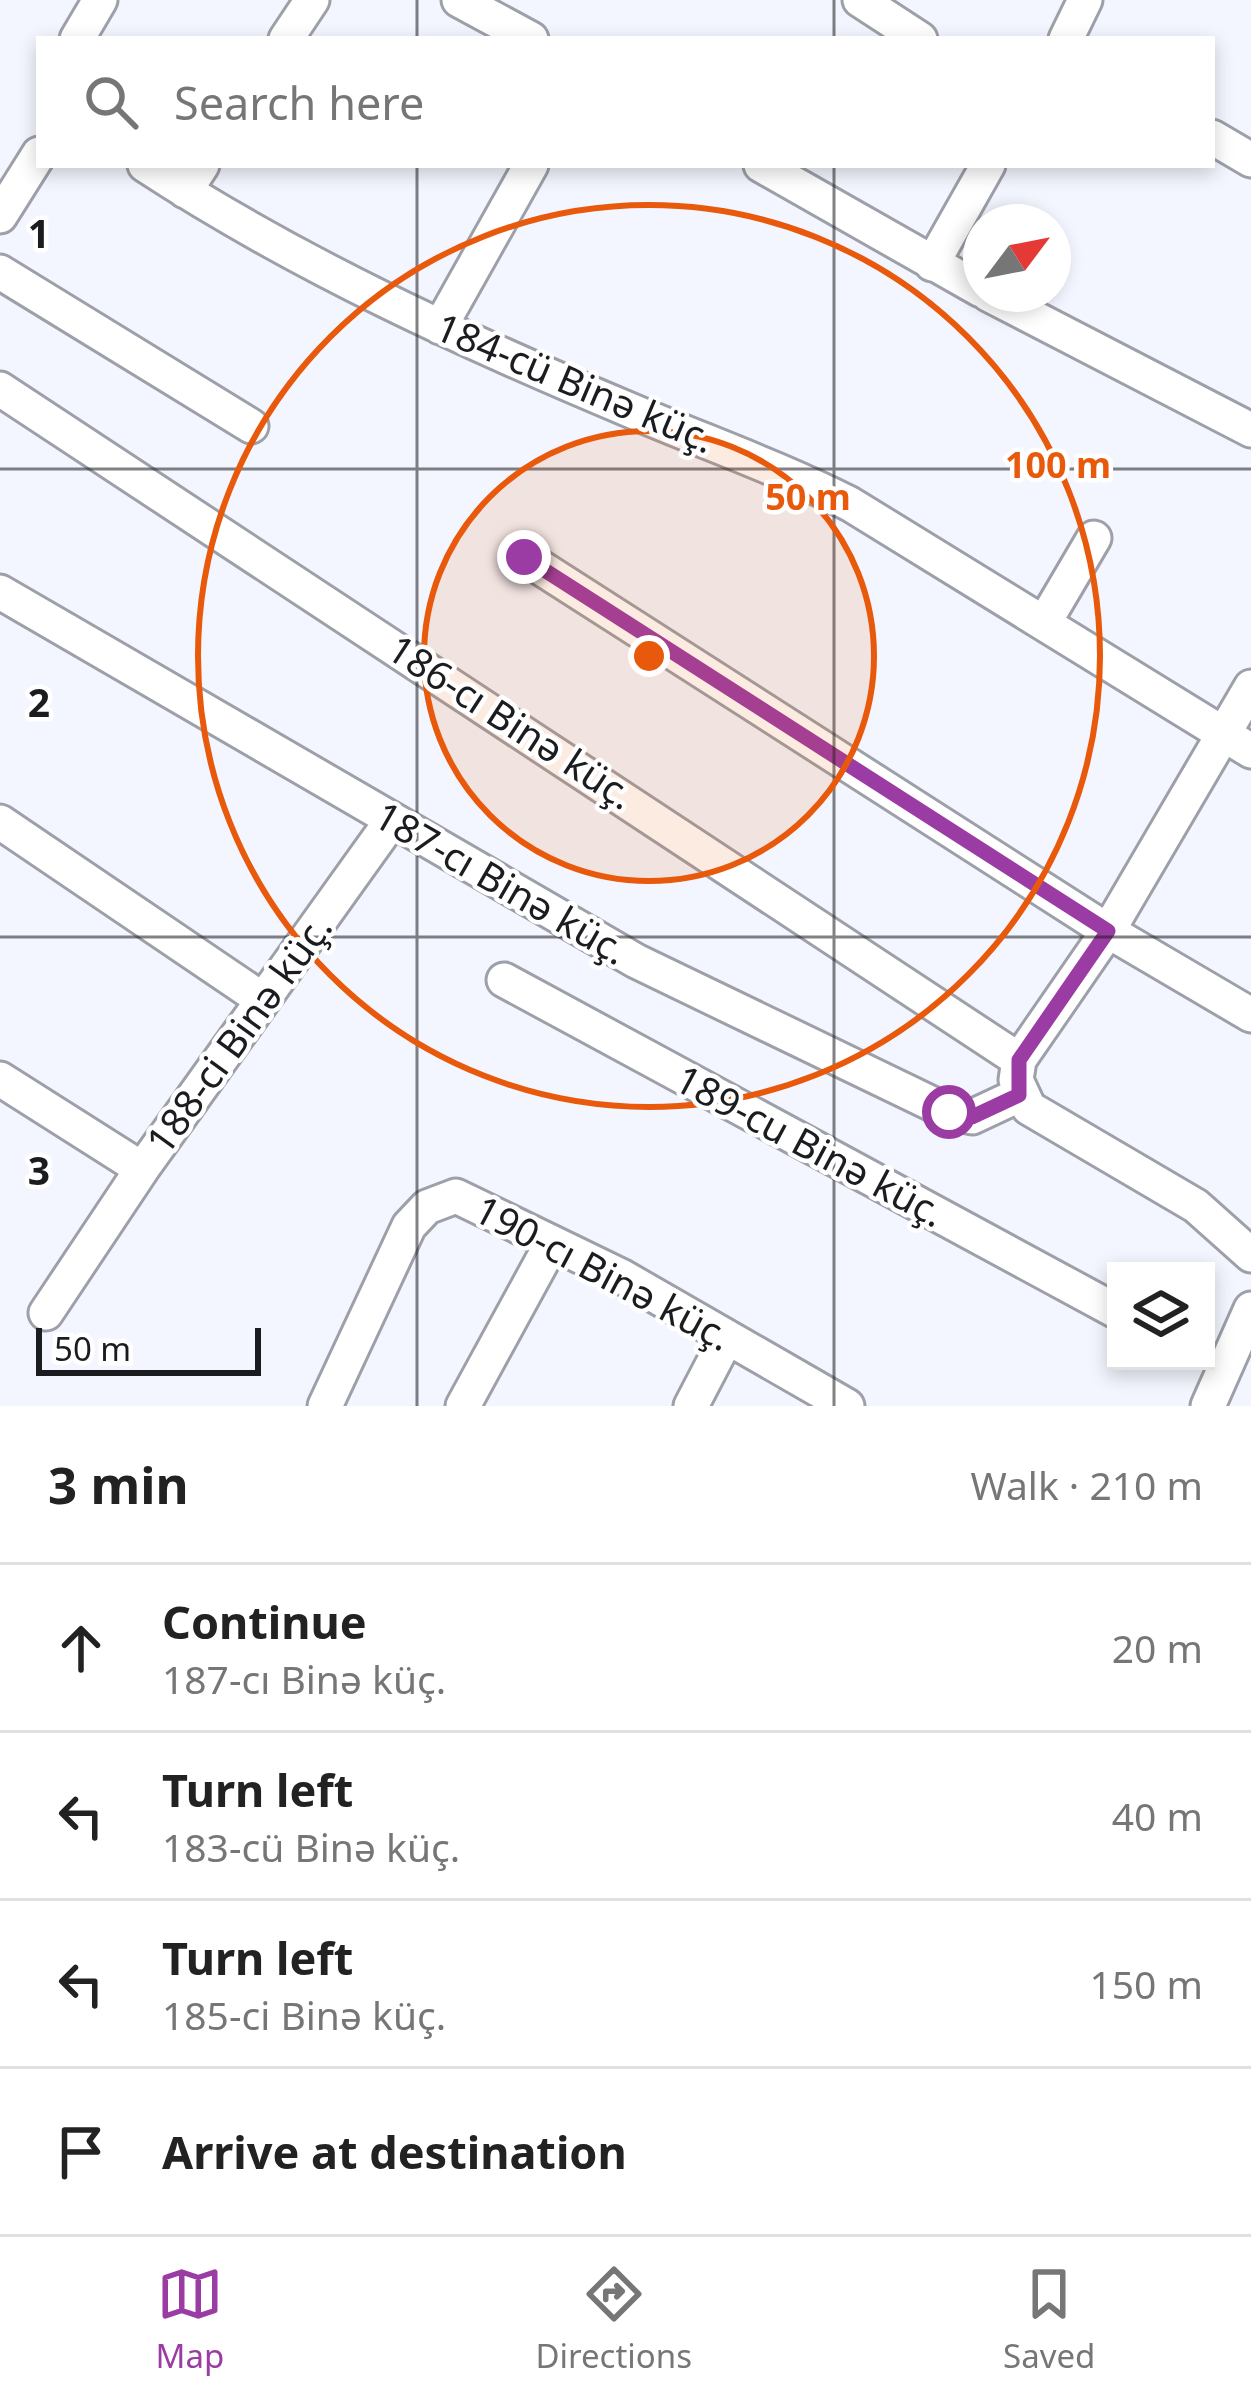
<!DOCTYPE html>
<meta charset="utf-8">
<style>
:root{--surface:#fff;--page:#f2f2f2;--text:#222;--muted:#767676;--line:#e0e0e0;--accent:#9b3ca4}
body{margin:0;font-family:"Noto Sans",sans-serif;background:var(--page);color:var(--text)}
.controls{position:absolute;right:36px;bottom:36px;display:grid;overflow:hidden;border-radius:0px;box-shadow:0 6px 18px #0003}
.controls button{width:108px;height:108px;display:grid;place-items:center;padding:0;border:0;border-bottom:3px solid var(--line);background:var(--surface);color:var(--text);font:60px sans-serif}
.compass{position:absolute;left:963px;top:204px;width:108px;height:108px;border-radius:50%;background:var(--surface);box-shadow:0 6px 18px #0003;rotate:58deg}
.scale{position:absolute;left:36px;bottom:30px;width:225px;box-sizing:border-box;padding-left:12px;border:6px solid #1b1c1f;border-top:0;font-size:33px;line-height:42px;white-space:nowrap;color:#1b1c1f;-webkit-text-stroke:9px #fff;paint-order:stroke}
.stop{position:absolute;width:36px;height:36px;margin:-27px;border:9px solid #9b3ca4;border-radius:50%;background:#fff}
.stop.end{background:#9b3ca4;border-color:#fff;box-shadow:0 3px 12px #0008}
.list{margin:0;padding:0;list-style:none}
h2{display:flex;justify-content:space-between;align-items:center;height:156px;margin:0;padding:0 48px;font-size:51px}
h2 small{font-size:39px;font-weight:400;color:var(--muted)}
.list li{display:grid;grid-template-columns:78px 1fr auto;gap:36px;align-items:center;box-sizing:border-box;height:168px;padding:0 48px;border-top:3px solid var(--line)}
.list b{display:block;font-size:45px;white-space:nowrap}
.list p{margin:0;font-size:39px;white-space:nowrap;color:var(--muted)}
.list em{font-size:39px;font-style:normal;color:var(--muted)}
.icon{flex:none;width:66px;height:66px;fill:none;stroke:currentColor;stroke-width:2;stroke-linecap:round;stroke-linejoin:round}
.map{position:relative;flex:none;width:1251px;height:1406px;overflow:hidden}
.search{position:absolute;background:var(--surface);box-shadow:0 6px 18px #0003;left:36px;right:36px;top:36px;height:132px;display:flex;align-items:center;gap:30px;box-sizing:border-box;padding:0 42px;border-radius:0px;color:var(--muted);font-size:45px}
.sheet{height:828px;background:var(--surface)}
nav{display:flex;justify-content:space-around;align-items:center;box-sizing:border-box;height:168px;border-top:3px solid var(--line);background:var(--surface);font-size:33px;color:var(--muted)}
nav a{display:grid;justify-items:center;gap:6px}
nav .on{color:var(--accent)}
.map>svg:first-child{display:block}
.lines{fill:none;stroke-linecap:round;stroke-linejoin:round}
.minor-casing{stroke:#9da0a8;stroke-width:39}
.minor{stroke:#fff;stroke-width:33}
.route{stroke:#9b3ca4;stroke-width:15}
.grid{fill:none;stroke:#1b1c1f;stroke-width:3;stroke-opacity:0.55}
.ring{fill:none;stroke:#e8590c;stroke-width:6}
.labels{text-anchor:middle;stroke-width:9;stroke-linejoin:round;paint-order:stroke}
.street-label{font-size:39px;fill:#1b1c1f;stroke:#fff}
.grid-label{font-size:39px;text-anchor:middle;font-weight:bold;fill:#1b1c1f;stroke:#fff;stroke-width:9;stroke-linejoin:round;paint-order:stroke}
.centre{fill:#e8590c;stroke:#fff;stroke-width:6}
.ring-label{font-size:36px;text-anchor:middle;font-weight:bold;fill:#e8590c;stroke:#fff;stroke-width:9;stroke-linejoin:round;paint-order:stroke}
</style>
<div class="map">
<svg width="1251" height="1406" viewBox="0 0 1251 1406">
<rect width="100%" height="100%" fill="#f3f6fe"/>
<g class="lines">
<g class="minor-casing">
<path id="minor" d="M459 0 531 39
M860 0 920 39
M77 39 100 0
M286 39 312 0
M1066 39 1085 0
M1212 137 1251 160
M145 165C298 265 465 341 632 411 705 442 779 468 850 504L1251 751
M761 165 981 290
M185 191 202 165
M0 216 39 154
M932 264 988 165
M0 272 251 426
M988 294 1251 430
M440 327 531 165
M0 389 1019 1060
M524 557 1108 931 1251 1015
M0 592 636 961 949 1112 972 1117 1019 1095
M1044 623 1094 538
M1251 687 1108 931 1019 1060 1016 1080 1029 1108 1196 1206 1251 1255
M0 822 263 1000
M504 980 1116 1311
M0 1079 142 1169 392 820
M46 1313 142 1169
M325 1406 409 1226 427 1207 456 1196 621 1276 847 1406
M463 1406 552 1243
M691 1406 727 1337
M1208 1406 1251 1309"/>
</g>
<use href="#minor" class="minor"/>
</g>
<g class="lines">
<path class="route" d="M524 557 1108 931 1019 1060V1095L972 1117 949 1112"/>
</g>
<path class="grid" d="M417 0V39M834 0V39M417 165V1406M834 165V1406M0 469H1251M0 937H1251"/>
<circle cx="649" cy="656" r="225" fill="#e8590c" fill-opacity=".12"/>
<g class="ring">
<circle cx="649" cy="656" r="225"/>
<circle cx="649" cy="656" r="451"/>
</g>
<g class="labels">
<g class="street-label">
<text transform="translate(575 383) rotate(23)" y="14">184-cü Binə küç.</text>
<text transform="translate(511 722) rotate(33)" y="14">186-cı Binə küç.</text>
<text transform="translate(501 883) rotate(30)" y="14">187-cı Binə küç.</text>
<text transform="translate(239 1034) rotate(-54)" y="14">188-ci Binə küç.</text>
<text transform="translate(810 1146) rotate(28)" y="14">189-cu Binə küç.</text>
<text transform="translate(603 1273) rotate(28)" y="14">190-cı Binə küç.</text>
</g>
</g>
<g class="grid-label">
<text x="39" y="248">1</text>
<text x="39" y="717">2</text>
<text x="39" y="1185">3</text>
</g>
<circle cx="649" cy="656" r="18" class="centre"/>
<g class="ring-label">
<text x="1058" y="478">100 m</text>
<text x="808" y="510">50 m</text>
</g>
</svg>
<div class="controls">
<button><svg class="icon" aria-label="layers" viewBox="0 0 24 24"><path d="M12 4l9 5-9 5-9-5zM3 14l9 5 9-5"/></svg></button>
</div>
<svg class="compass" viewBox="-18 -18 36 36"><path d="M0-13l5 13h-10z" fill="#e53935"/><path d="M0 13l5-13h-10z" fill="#767676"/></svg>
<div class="scale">50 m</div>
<div class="stop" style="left:949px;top:1112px"></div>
<div class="stop end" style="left:524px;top:557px"></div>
<div class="search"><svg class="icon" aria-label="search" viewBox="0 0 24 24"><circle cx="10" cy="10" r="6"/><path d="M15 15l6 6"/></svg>Search here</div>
</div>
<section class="sheet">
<h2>3 min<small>Walk · 210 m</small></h2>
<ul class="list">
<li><svg class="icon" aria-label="ahead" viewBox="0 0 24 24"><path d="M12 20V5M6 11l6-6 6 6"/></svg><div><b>Continue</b><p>187-cı Binə küç.</p></div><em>20 m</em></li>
<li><svg class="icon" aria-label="left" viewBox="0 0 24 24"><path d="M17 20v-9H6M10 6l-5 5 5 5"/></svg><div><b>Turn left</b><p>183-cü Binə küç.</p></div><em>40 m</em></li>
<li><svg class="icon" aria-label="left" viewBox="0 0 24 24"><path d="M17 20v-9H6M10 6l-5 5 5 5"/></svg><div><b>Turn left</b><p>185-ci Binə küç.</p></div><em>150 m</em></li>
<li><svg class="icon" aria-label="arrive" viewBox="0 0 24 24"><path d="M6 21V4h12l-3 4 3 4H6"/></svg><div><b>Arrive at destination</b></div></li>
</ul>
</section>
<nav>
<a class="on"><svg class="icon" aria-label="map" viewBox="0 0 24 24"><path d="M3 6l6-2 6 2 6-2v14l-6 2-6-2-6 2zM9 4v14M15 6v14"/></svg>Map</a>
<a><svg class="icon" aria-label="directions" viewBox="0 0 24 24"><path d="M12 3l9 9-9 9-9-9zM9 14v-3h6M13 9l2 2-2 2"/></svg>Directions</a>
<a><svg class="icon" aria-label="saved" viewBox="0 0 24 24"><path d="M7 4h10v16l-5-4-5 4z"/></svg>Saved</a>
</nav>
